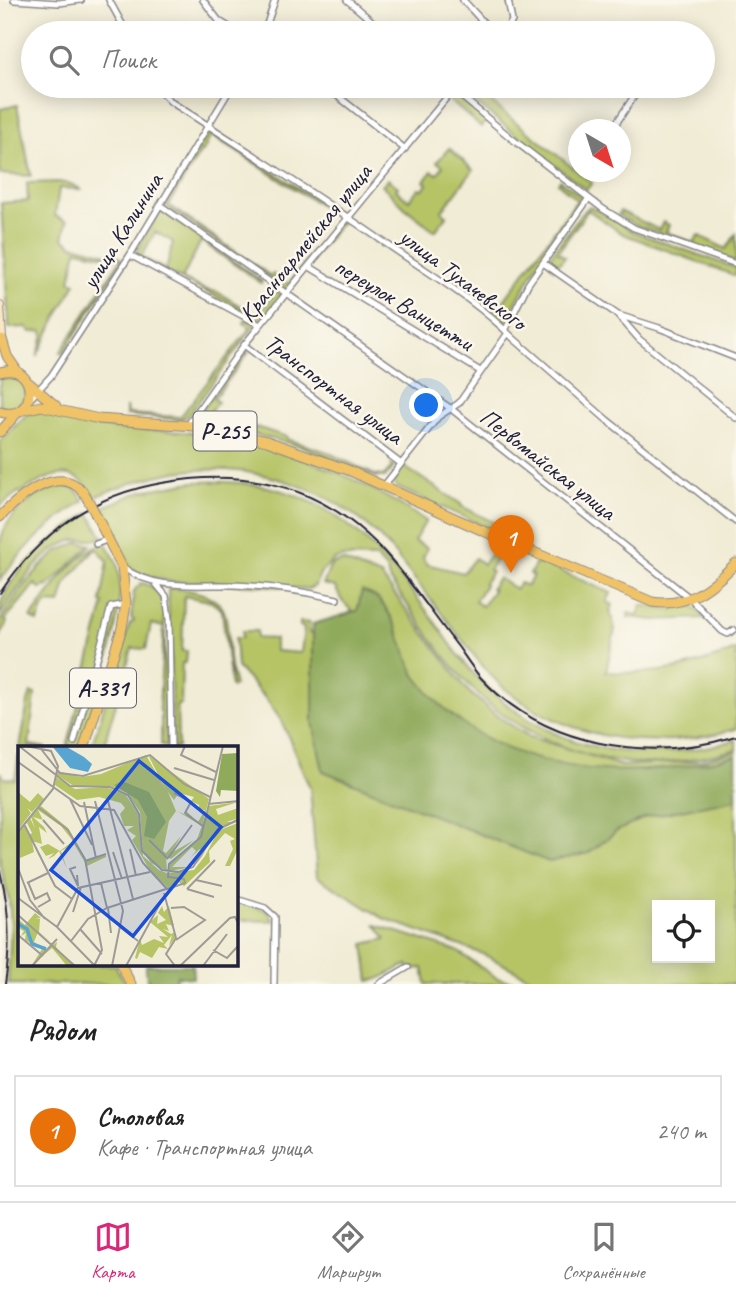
<!DOCTYPE html>
<html lang="ru">
<meta charset="utf-8">
<style>
:root{--surface:#fff;--page:#f2f2f2;--text:#222;--muted:#767676;--line:#e0e0e0;--accent:#db2777}
body{margin:0;font-family:Caveat,sans-serif;background:var(--page);color:var(--text)}
.controls{position:absolute;right:21px;bottom:21px;display:grid;overflow:hidden;border-radius:0px;box-shadow:0 4px 18px #0003}
.controls button{width:63px;height:63px;display:grid;place-items:center;padding:0;border:0;border-bottom:2px solid var(--line);background:var(--surface);color:var(--text);font:35px sans-serif}
.compass{position:absolute;left:568px;top:119px;width:63px;height:63px;border-radius:50%;background:var(--surface);box-shadow:0 4px 18px #0003;rotate:141deg}
.you{position:absolute;left:427px;top:406px;width:24px;height:24px;margin:-18px;border:5px solid #fff;border-radius:50%;background:#1a73e8;box-shadow:0 0 0 10px #1a73e833}
.badge{display:grid;place-items:center;width:46px;height:46px;border-radius:50%;background:var(--accent);color:#fff;font-size:23px;font-weight:700}
.pin{position:absolute;translate:-50% -58px;filter:drop-shadow(0 2px 4px #0008)}
.pin::after{content:'';position:absolute;top:37px;width:24px;height:21px;background:inherit;clip-path:polygon(0 0,100% 0,50% 100%)}
.list{margin:0;padding:0;list-style:none}
h2{display:flex;justify-content:space-between;align-items:center;height:91px;margin:0;padding:0 28px;font-size:30px}
h2 small{font-size:23px;font-weight:400;color:var(--muted)}
.list li{display:grid;grid-template-columns:46px 1fr auto;gap:21px;align-items:center;box-sizing:border-box;height:112px;margin:0 14px 14px;padding:0 14px;border:2px solid var(--line);border-radius:0px}
.list b{display:block;font-size:26px;white-space:nowrap}
.list p{margin:0;font-size:23px;white-space:nowrap;color:var(--muted)}
.list em{font-size:23px;font-style:normal;color:var(--muted)}
.icon{flex:none;width:38px;height:38px;fill:none;stroke:currentColor;stroke-width:2;stroke-linecap:round;stroke-linejoin:round}
.map{position:relative;flex:none;width:736px;height:984px;overflow:hidden}
.search{position:absolute;background:var(--surface);box-shadow:0 4px 18px #0003;left:21px;right:21px;top:21px;height:77px;display:flex;align-items:center;gap:18px;box-sizing:border-box;padding:0 24px;border-radius:38px;color:var(--muted);font-size:26px}
.sheet{height:217px;background:var(--surface)}
nav{display:flex;justify-content:space-around;align-items:center;box-sizing:border-box;height:98px;border-top:2px solid var(--line);background:var(--surface);font-size:19px;color:var(--muted)}
nav a{display:grid;justify-items:center;gap:4px}
nav .on{color:var(--accent)}
.map>svg:first-child{display:block}
.green{fill:#b6c466;stroke:#6c7350;stroke-width:2;fill-rule:evenodd}
.forest{fill:#90aa5b;stroke:#59664b;stroke-width:2}
.lines{fill:none;stroke-linecap:round;stroke-linejoin:round}
.minor-casing{stroke:#8a8788;stroke-width:8}
.secondary-casing{stroke:#8a8788;stroke-width:10}
.trunk-casing{stroke:#8a8788;stroke-width:11}
.minor{stroke:#fff;stroke-width:5}
.secondary{stroke:#f9e7c3;stroke-width:8}
.trunk{stroke:#f0c369;stroke-width:9}
.rail{stroke:#22223b;stroke-width:2}
.trunk-bridge-casing{stroke:#8a8788;stroke-width:11;stroke-linecap:butt}
.trunk-bridge{stroke:#f0c369;stroke-width:9}
.labels{text-anchor:middle;stroke-width:5;stroke-linejoin:round;paint-order:stroke}
.shield{fill:#fbf7ec;stroke:#636270;stroke-width:2}
.shield-label{font-size:23px;font-weight:bold;fill:#22223b}
.street-label{font-size:24px;fill:#22223b;stroke:#fbf7ec}
.inset-river{fill:none;stroke:#59a5d1;stroke-width:3.5}
.inset-road{fill:none;stroke:#9e9b97;stroke-width:2}
.view{fill:#1d4ed8;fill-opacity:0.15;stroke:#1d4ed8;stroke-width:3.5}
.inset-edge{fill:none;stroke:#22223b;stroke-width:3.5}
</style>
<div class="map">
<svg width="736" height="984" viewBox="0 0 736 984">
<rect width="100%" height="100%" fill="#fbf7ec"/>
<filter id="ink" filterUnits="userSpaceOnUse"><feTurbulence type="fractalNoise" baseFrequency=".0143" numOctaves="2"/><feDisplacementMap in="SourceGraphic" scale="14" xChannelSelector="R" yChannelSelector="G"/><feConvolveMatrix kernelMatrix="1 2 1 2 8 2 1 2 1" color-interpolation-filters="sRGB"/></filter>
<filter id="wash" filterUnits="userSpaceOnUse"><feTurbulence type="fractalNoise" baseFrequency=".00686" numOctaves="4" result="noise"/><feDisplacementMap in="SourceGraphic" scale="28" xChannelSelector="R" yChannelSelector="G"/><feGaussianBlur stdDeviation="1.57" result="paint"/><feColorMatrix in="noise" values="0 0 0 0 0 0 0 0 0 0 0 0 0 0 0 0 0 1.4 0 .05"/><feComposite in="paint" operator="in"/></filter>
<g filter="url(#wash)">
<rect width="100%" height="100%" fill="#f1ecd5"/>
<path class="green" d="M462 86H482L486 89 488 87 497 96 492 103 592 183 586 190 461 91Z
M457 97 487 120 481 127 450 101Z
M17 105 31 176 0 174V109Z
M209 130 345 218 287 290 164 205ZM211 135 340 218 288 284 273 274 271 276 168 205 201 151 203 152Z
M449 148 473 170 442 211 447 216 435 231 405 208 382 185 388 179 398 187 396 190 409 200 419 188 422 190 427 184 424 181 432 171 437 174 443 166 437 162Z
M560 180 584 198 536 267 504 324 491 312 500 306 577 200 558 183Z
M59 182 74 185 80 189 59 188 55 216 67 221 63 238 73 245 116 256 121 258 122 261 63 354 60 353 121 259 77 250 70 281 76 283 60 311 37 356 44 335 41 331 31 332 27 327 9 328 1 203 28 201 27 183Z
M590 206 634 232 736 268V276L623 234 588 210 558 252 565 257 554 269 549 262 551 255 582 213Z
M161 210 262 281 261 283 201 241 182 279 203 289 217 292 257 316 275 293V290L282 295 261 320 138 257 136 252ZM155 232 173 242 166 270 141 257Z
M620 211 659 230 663 222 669 225 666 232 694 243 698 235 726 249 736 234V262L636 225 618 215Z
M246 319 255 325 188 416 180 420 126 415V407L127 414 180 417 250 328 244 323Z
M247 350 249 352 214 399 218 402 207 415 209 418 255 429 256 427 287 437V439L327 452 375 475 383 476 392 467 391 462 394 467 386 477H375L303 447 203 421 201 411Z
M9 374 21 380 26 392C23 408 14 409 0 408V376Z
M41 411C61 416 82 424 103 427 136 432 170 429 204 434 283 445 361 477 426 521L414 541 427 548 423 558 426 564 463 573 475 558 483 564 492 553 498 557 489 570 492 572 484 583 485 585 475 601 482 606 493 590 491 588 498 578 516 589 520 583 527 586 533 576 530 574 536 563 542 565 543 563 611 593 607 602 613 605 610 611 615 629 606 672C660 675 686 669 736 650V729C658 751 575 743 509 692 490 677 475 656 460 637 438 609 416 581 394 553 342 489 256 461 175 472 147 477 120 486 94 497 74 460 48 476 19 493L18 492 0 506V441L26 415Z
M403 466 461 504V506L493 522V527L489 528 396 487 393 480Z
M192 482C310 476 363 525 429 614 447 638 463 665 485 685 555 754 644 766 736 740V749C702 759 661 766 625 762 578 757 525 734 489 704 450 671 419 620 389 579L387 570 376 558 341 557 334 560 321 572 314 587 308 589 210 582H172L136 573 126 562 99 509 142 491Z
M62 486 75 488 84 501C47 525 27 545 0 580 0 569 0 557 0 545 3 516 35 492 62 486Z
M89 513 103 537C92 543 83 537 71 541 40 551 17 589 0 615 0 576 59 533 89 513Z
M79 542 91 545 47 587 45 585 41 589 35 584 5 620 7 622 0 637V621L21 589 41 566 58 551Z
M105 542C108 548 113 555 116 561 132 605 94 703 81 748H67L104 603 101 602 108 561 97 549 93 551 66 583 60 604 48 603 43 608 38 622 31 618C52 589 71 557 105 542Z
M342 561 381 576 468 691 497 716 530 737 622 766 700 761 736 751V984H542L483 954 383 918 317 877 310 788 282 722 267 700 237 667 235 638H242V631H257V638L275 639V651L301 653 304 628 300 626V622L310 623 309 633 322 634 346 627 351 610 342 601 335 587 323 584 331 565ZM657 905H710V958H657Z
M141 583C155 585 160 593 164 606L167 746 161 745V711L159 710 164 627 151 624 146 649 132 648 103 748H91L130 623H133L134 620 131 619 134 591Z
M170 588C186 589 210 593 221 606 230 616 227 651 230 665 231 672 233 679 235 686L231 687 222 610 210 601 184 596 182 651H187L186 663H182L181 704 177 705 178 748H173L168 590Z
M691 604 719 632 705 618 655 620 628 617V613L638 615 642 605 669 610Z
M31 693 35 694 29 745 46 748H20L28 702Z
M19 755V965H115L126 984H8L11 925 9 900 0 864V773H2L3 778 15 779Z
M236 901 266 910 274 921 236 920Z
M376 925 457 951 497 978 523 984H426L423 968 409 969 408 965C393 969 384 980 369 981L364 944 386 939Z"/>
<path class="forest" d="M362 591C368 593 376 596 380 601 394 617 401 639 408 659 411 665 413 673 417 678 489 776 628 786 736 755V799L646 817 617 831 589 853 549 862 323 771 313 722V624L357 611Z
M146 965H193V978L177 976 175 984H150L146 974Z"/>
</g>
<g filter="url(#ink)">
<g class="lines">
<g class="minor-casing">
<path id="minor" d="M14 0 59 3 81 0
M109 0 127 33
M203 0 219 21 239 33
M347 0 386 33
M463 0 493 33
M509 27 519 33 556 30 560 33
M264 33 275 0
M504 33 512 21 508 0
M155 86 171 102C247 150 321 198 394 249 435 277 479 303 513 338L607 420 736 522
M325 86 405 149
M449 86 511 138 603 209 634 228 736 264
M571 86 572 87
M613 128 639 89 635 86
M160 205 450 408 691 599 722 631 728 634 734 630
M130 255 260 325
M543 263 618 315 659 328 736 358
M310 267 480 371
M618 315 639 339 736 418
M506 329 528 284 589 198
M244 345 400 463
M29 400 51 376 130 255 232 86
M187 426 244 345 456 86
M383 487 438 417 459 403 508 333
M96 544 109 539
M122 567C156 591 194 584 233 585 268 586 303 591 337 599
M156 584 166 596 169 618 171 748
M74 742 111 607 126 604
M236 899 265 908 275 917 274 984
M379 984 408 967"/>
</g>
<g class="secondary-casing">
<path id="secondary" d="M0 306 2 339"/>
</g>
<g class="trunk-casing">
<path id="trunk" d="M2 339 7 356 18 372
M0 372C39 361 39 423 0 412
M29 383 56 406
M0 432 19 411 41 406 99 419 207 427 267 441 348 470 481 530 652 602C688 608 712 587 736 563
M0 517C21 495 65 459 87 498
M84 748 122 628 126 604 122 567 96 515
M121 965 131 984"/>
</g>
<use href="#minor" class="minor"/>
<use href="#secondary" class="secondary"/>
<use href="#trunk" class="trunk"/>
<path class="rail" d="M0 593C40 533 91 495 162 483 255 466 333 489 394 563 417 590 437 620 459 648 466 658 473 669 481 678 545 747 649 763 736 736
M0 871C10 909 11 946 5 984"/>
<g class="trunk-bridge-casing">
<path id="trunk-bridge" d="M87 498 96 515"/>
</g>
<use href="#trunk-bridge" class="trunk-bridge"/>
</g>
</g>
<g class="labels">
<g class="shield">
<rect x="193.5" y="411.5" width="63" height="39" rx="5"/>
<rect x="70" y="668.5" width="66" height="39" rx="5"/>
</g>
<g class="shield-label">
<text x="225" y="439">Р-255</text>
<text x="103" y="696">А-331</text>
</g>
<g class="street-label">
<text transform="translate(122 231) rotate(-58)" y="8">улица Калинина</text>
<text transform="translate(305 243) rotate(-51)" y="8">Красноармейская улица</text>
<text transform="translate(463 279) rotate(37)" y="8">улица Тухачевского</text>
<text transform="translate(404 304) rotate(31)" y="8">переулок Ванцетти</text>
<text transform="translate(334 389) rotate(37)" y="8">Транспортная улица</text>
<text transform="translate(548 464) rotate(38)" y="8">Первомайская улица</text>
</g>
</g>
<g transform="translate(18 746)">
<rect width="220" height="220" fill="#f1ecd5"/>
<path d="M128 9 148 44 130 9 191 53 184 80 159 65 168 69 167 64 180 76 187 64 181 65V59L173 55 176 51 161 47 156 54 150 46 158 65 151 75 145 105 148 107 163 90 153 107 176 94 153 113 148 110 149 125 133 117 125 106 122 66 109 47 92 40 57 41 39 29V25L63 31 83 28ZM38 31 57 43 88 41 108 49 120 68 125 110 141 124 166 134 150 142 133 126 114 94 118 90 109 84 116 80H106L102 68 107 62 103 57 81 51 59 54 37 39ZM0 46 12 56 20 47 26 53 14 66 9 62 13 67 0 84ZM26 56 23 60 50 82 68 114 88 109V111L69 120 56 98 43 105 49 123 41 105 36 110 30 113 36 107 28 110 22 101 30 98 42 105 55 95 43 80 20 64 25 74 15 71 26 81 29 87 21 81 24 98 14 95 16 106 2 112 0 87 6 79 11 89 14 87 9 77 12 72 17 82 13 71ZM220 56 198 63 200 69 220 62V72L209 76H220L209 79 202 84 220 77V103L212 120H207L215 103 212 95 217 93 207 87 191 105 192 116 162 144 166 140 150 127 176 124 187 110 198 89 196 87 185 109 179 117 175 118 185 106 182 103 173 111 178 105 174 101 154 121H174L151 125 152 117 178 96 191 60ZM144 160 146 166 151 160 156 180 148 178 151 185 145 183 153 188 157 186V192L151 200 154 189 146 199 150 203 141 201 134 212 122 206 119 213 117 212 122 193 124 199 136 193 146 197 141 190 150 191 132 176 140 169 139 178 148 174 140 167ZM17 167 23 172 17 173H22L21 186 34 197 20 186 16 196 29 203 39 196 38 201 56 220H49L34 202 14 219 24 203 7 194 8 187 3 190 6 185 0 182V173L7 179Z" fill="#b6c466"/>
<path d="M220 7V45L203 44 202 51 198 45 204 8ZM104 35 131 46 148 76 136 93 126 90 129 71 120 54 96 39Z" fill="#90aa5b"/>
<path d="M34 0H47L66 11 74 18 70 26 52 22Z" fill="#59a5d1"/>
<path class="inset-river" d="M0 178 9 183 14 198 28 203"/>
<path class="inset-road" d="M1 0 52 40 92 41 110 49 121 68 124 105 144 124 161 126 175 121 199 84 221 73M167 0 163 9 198 26M23 3 42 27 65 30 132 9 166 38 192 51M0 16 62 60 96 64 125 117 149 143 167 137 166 133 150 131 151 118 183 91 205 0M156 22 196 34M156 47 173 56 167 67 186 81M52 53 74 99M77 55 105 165 94 220M90 55 115 153M66 56 78 112M190 58 221 55M20 61 50 84 67 113 84 204 76 220M25 74 46 98M6 78 37 140 54 153M0 86 35 43 40 20 33 5 8 0M131 94 150 113M112 103 118 130M95 106 104 133M150 112 174 79M67 115 88 108M58 121 52 123 60 140 59 129M0 122 12 154 27 173M178 134 204 140M10 136 17 153 29 147 32 154 20 161M9 137 30 127M83 137 89 162M169 143 197 114M169 143 196 151M146 147 158 192 148 208 157 220M0 152 39 181 77 220M90 162 93 187M153 162 166 161 187 174 158 194M55 166 63 141M0 169 57 220M39 181 60 142 132 126M102 181 120 195M62 183 84 208M0 189 25 210M53 195 70 173 89 162 148 143M195 204 209 212 220 200M14 220 39 193M108 220 145 152M162 220 212 172 217 171 221 179M185 220 209 188"/>
<path class="view" d="M121 15 203 81 115 190 33 124Z"/>
<rect width="220" height="220" class="inset-edge"/>
</g>
</svg>
<div class="controls">
<button><svg class="icon" aria-label="locate" viewBox="0 0 24 24"><circle cx="12" cy="12" r="6"/><path d="M12 2v4M12 18v4M2 12h4M18 12h4"/></svg></button>
</div>
<svg class="compass" viewBox="-18 -18 36 36"><path d="M0-13l5 13h-10z" fill="#e53935"/><path d="M0 13l5-13h-10z" fill="#767676"/></svg>
<div class="you"></div>
<div class="pin badge" style="left:511px;top:573px;background:#e8710a">1</div>
<div class="search"><svg class="icon" aria-label="search" viewBox="0 0 24 24"><circle cx="10" cy="10" r="6"/><path d="M15 15l6 6"/></svg>Поиск</div>
</div>
<section class="sheet">
<h2>Рядом<small></small></h2>
<ul class="list">
<li><span class="badge" style="background:#e8710a">1</span><div><b>Столовая</b><p>Кафе · Транспортная улица</p></div><em>240 m</em></li>
</ul>
</section>
<nav>
<a class="on"><svg class="icon" aria-label="map" viewBox="0 0 24 24"><path d="M3 6l6-2 6 2 6-2v14l-6 2-6-2-6 2zM9 4v14M15 6v14"/></svg>Карта</a>
<a><svg class="icon" aria-label="directions" viewBox="0 0 24 24"><path d="M12 3l9 9-9 9-9-9zM9 14v-3h6M13 9l2 2-2 2"/></svg>Маршрут</a>
<a><svg class="icon" aria-label="saved" viewBox="0 0 24 24"><path d="M7 4h10v16l-5-4-5 4z"/></svg>Сохранённые</a>
</nav>
